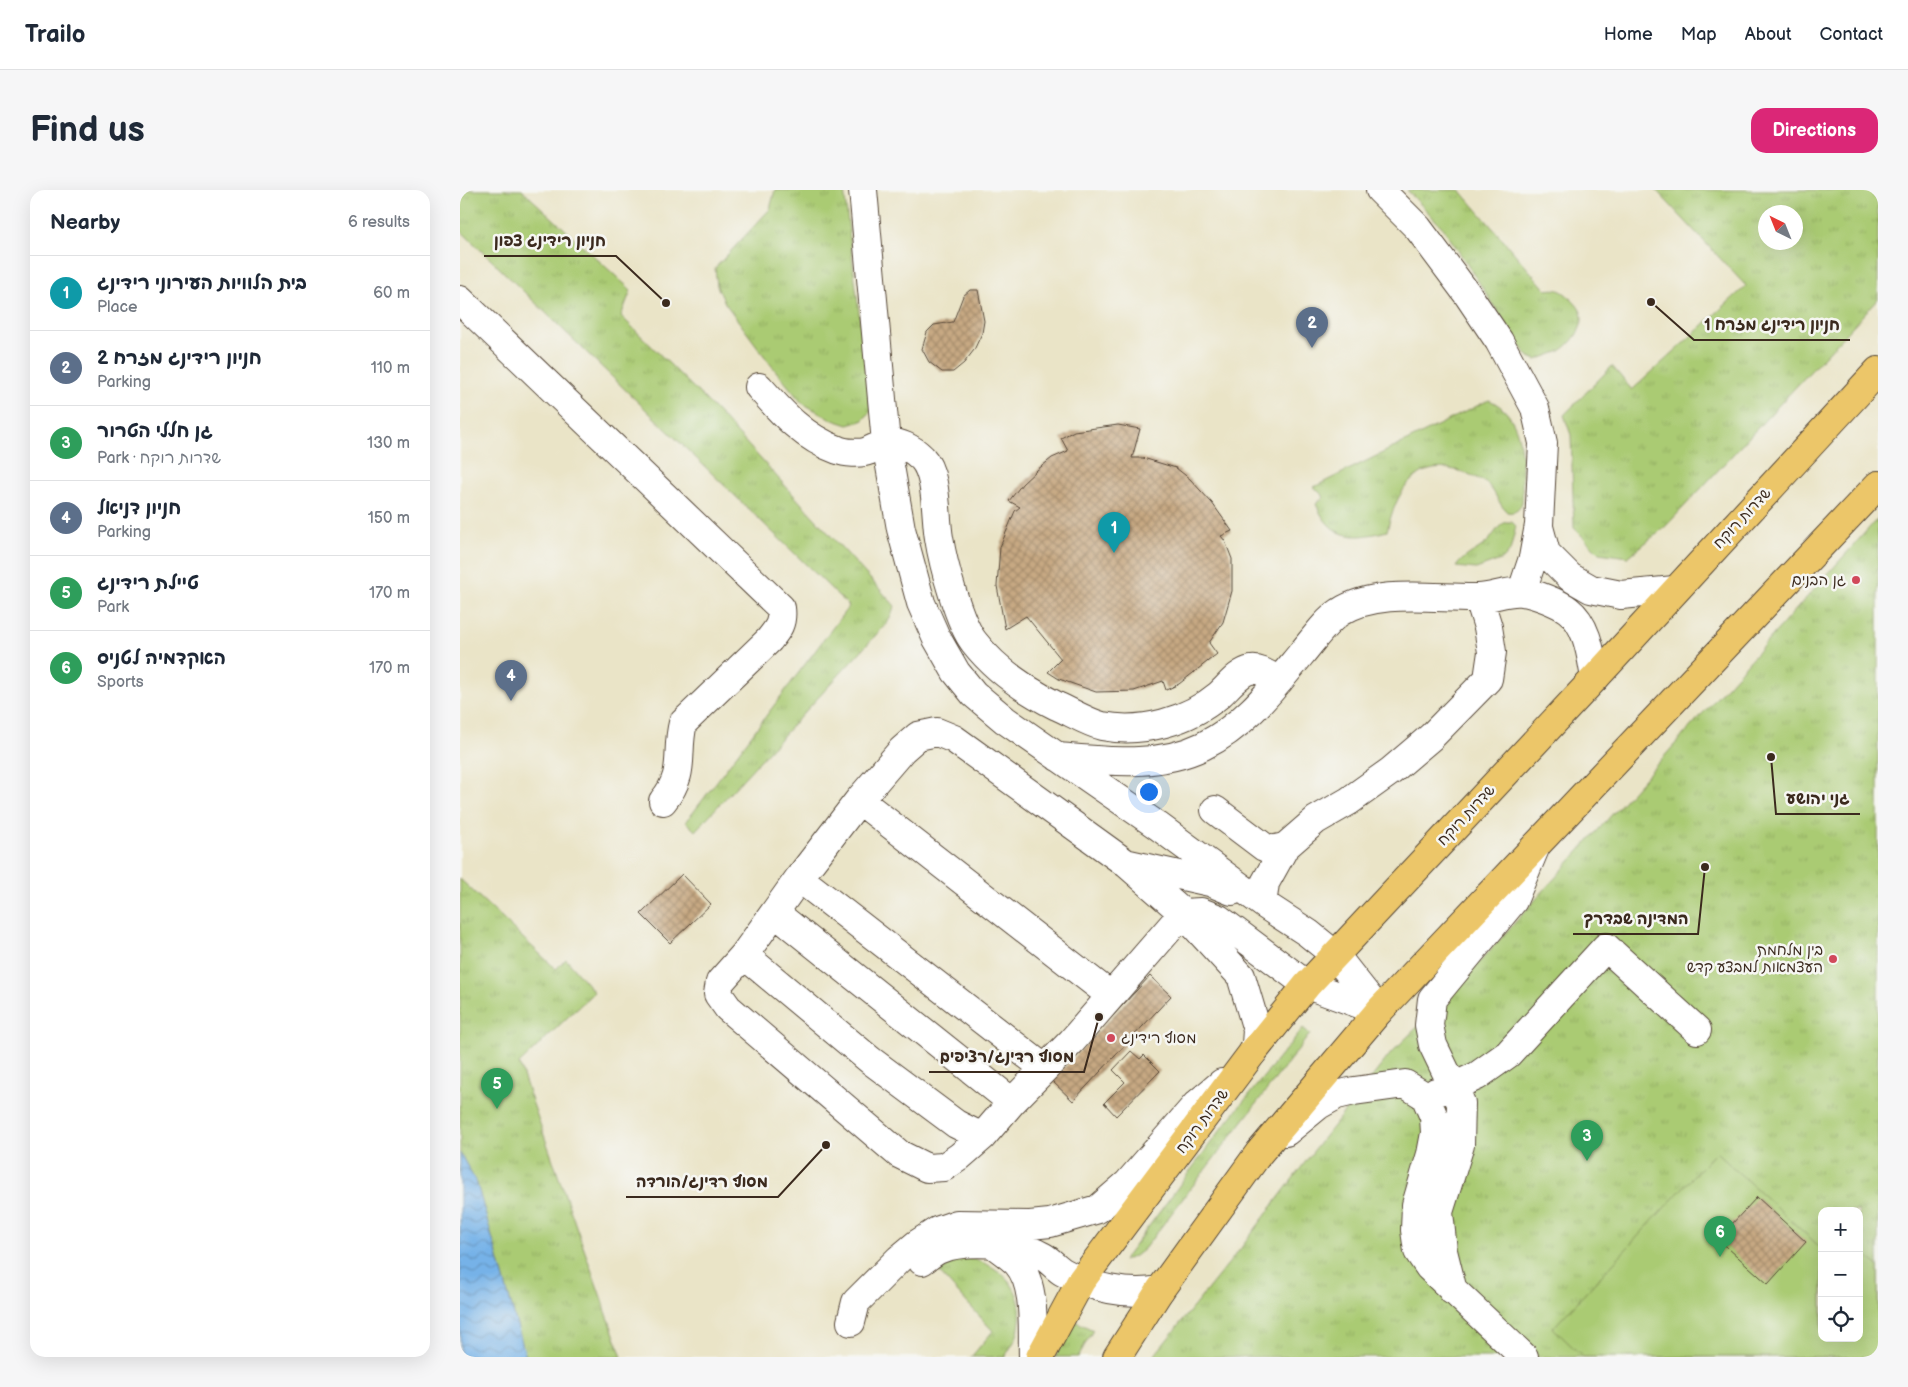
<!DOCTYPE html>
<meta charset="utf-8">
<style>
:root{--surface:#fff;--page:#f6f6f7;--text:#1f2937;--muted:#747a83;--line:#e0e1e3;--accent:#db2777}
body{margin:0;font-family:"Balsamiq Sans","Playpen Sans Hebrew",sans-serif;background:var(--page);color:var(--text)}
.controls{position:absolute;right:15px;bottom:15px;display:grid;overflow:hidden;border-radius:10px;box-shadow:0 5px 20px #0002}
.controls button{width:45px;height:45px;display:grid;place-items:center;padding:0;border:0;border-bottom:1px solid var(--line);background:var(--surface);color:var(--text);font:25px sans-serif}
.compass{position:absolute;left:1298px;top:15px;width:45px;height:45px;border-radius:50%;background:var(--surface);box-shadow:0 5px 20px #0002;rotate:317deg}
.you{position:absolute;left:688px;top:601px;width:18px;height:18px;margin:-12px;border:4px solid #fff;border-radius:50%;background:#1a73e8;box-shadow:0 0 0 8px #1a73e833}
.badge{display:grid;place-items:center;width:32px;height:32px;border-radius:50%;background:var(--accent);color:#fff;font-size:16px;font-weight:700}
.pin{position:absolute;translate:-50% -41px;filter:drop-shadow(0 1px 2px #0008)}
.pin::after{content:'';position:absolute;top:26px;width:18px;height:15px;background:inherit;clip-path:polygon(0 0,100% 0,50% 100%)}
.list{margin:0;padding:0;list-style:none}
h2{display:flex;justify-content:space-between;align-items:center;height:65px;margin:0;padding:0 20px;font-size:21px}
h2 small{font-size:16px;font-weight:400;color:var(--muted)}
.list li{display:grid;grid-template-columns:32px 1fr auto;gap:15px;align-items:center;box-sizing:border-box;height:75px;padding:0 20px;border-top:1px solid var(--line)}
.list b{display:block;font-size:19px;white-space:nowrap}
.list p{margin:0;font-size:16px;white-space:nowrap;color:var(--muted)}
.list em{font-size:16px;font-style:normal;color:var(--muted)}
.icon{flex:none;width:28px;height:28px;fill:none;stroke:currentColor;stroke-width:2;stroke-linecap:round;stroke-linejoin:round}
.map{position:relative;flex:none;width:1418px;height:1167px;overflow:hidden;border-radius:15px}
header{display:flex;align-items:center;gap:30px;box-sizing:border-box;height:70px;padding:0 25px;background:var(--surface);border-bottom:1px solid var(--line)}
header strong{font-size:24px}
nav{display:flex;gap:28px;margin-inline-start:auto;font-size:18px}
.intro{display:flex;align-items:center;justify-content:space-between;box-sizing:border-box;height:120px;padding:0 30px}
h1{margin:0;font-size:35px}
.button{padding:12px 22px;border-radius:15px;background:var(--accent);color:#fff;font-size:18px;font-weight:700}
main{display:flex;gap:30px;padding:0 30px}
aside{flex:1;background:var(--surface);border-radius:15px;box-shadow:0 5px 20px #0002}
.map>svg:first-child{display:block}
.grass{fill:url(#grass-tufts);stroke:#727a48;fill-rule:evenodd}
.pitch{fill:#aacb73;stroke:#727a48}
.water{fill:url(#water-waves);stroke:#586e83}
.building{fill:url(#building-cross-hatch)}
.lines{fill:none;stroke-linecap:round;stroke-linejoin:round}
.minor-casing{stroke:#554637;stroke-width:30}
.major-casing{stroke:#554637;stroke-width:30}
.minor{stroke:#fff;stroke-width:28}
.major{stroke:#ecc669;stroke-width:28}
.poi-dot{fill:#d1495b;stroke:#f6f6f2;stroke-width:2}
.labels{text-anchor:middle;stroke-width:5;stroke-linejoin:round;paint-order:stroke}
.street-label{font-size:15px;fill:#3b2a1e;stroke:#f6f6f2}
.poi-label{font-size:15px;fill:#3b2a1e;stroke:#f6f6f2;text-anchor:end}
.leader{fill:none;stroke:#3b2a1e;stroke-width:2}
.callout-dot{fill:#3b2a1e;stroke:#f6f6f2;stroke-width:2}
.callout-label{font-size:16px;text-anchor:middle;font-weight:bold;fill:#3b2a1e;stroke:#f6f6f2;stroke-width:5;stroke-linejoin:round;paint-order:stroke}
</style>
<header>
<strong>Trailo</strong>
<nav><a>Home</a><a>Map</a><a>About</a><a>Contact</a></nav>
</header>
<div class="intro"><h1>Find us</h1><a class="button">Directions</a></div>
<main>
<aside>
<h2>Nearby<small>6 results</small></h2>
<ul class="list">
<li><span class="badge" style="background:#0f9aa8">1</span><div><b>בית הלוויות העירוני רידינג</b><p>Place</p></div><em>60 m</em></li>
<li><span class="badge" style="background:#5c6f8a">2</span><div><b>2 חניון רידינג מזרח</b><p>Parking</p></div><em>110 m</em></li>
<li><span class="badge" style="background:#2e9e5b">3</span><div><b>גן חללי הטרור</b><p>Park · שדרות רוקח</p></div><em>130 m</em></li>
<li><span class="badge" style="background:#5c6f8a">4</span><div><b>חניון דניאל</b><p>Parking</p></div><em>150 m</em></li>
<li><span class="badge" style="background:#2e9e5b">5</span><div><b>טיילת רידינג</b><p>Park</p></div><em>170 m</em></li>
<li><span class="badge" style="background:#2e9e5b">6</span><div><b>האקדמיה לטניס</b><p>Sports</p></div><em>170 m</em></li>
</ul>
</aside>
<div class="map">
<svg width="1418" height="1167" viewBox="0 0 1418 1167">
<defs>
<pattern id="grass-tufts" width="24" height="20" patternUnits="userSpaceOnUse" patternTransform="scale(1.25)"><rect width="24" height="20" fill="#aacb73"/><path d="M3 7l-1-3M5 7V3M7 7l1-3M15 17l-1-3M17 17v-4M19 17l1-3" fill="none" stroke="#93ae63"/></pattern>
<pattern id="water-waves" width="16" height="10" patternUnits="userSpaceOnUse" patternTransform="scale(1.25)"><rect width="16" height="10" fill="#76b2e8"/><path d="M0 5q4-4 8 0t8 0" fill="none" stroke="#6291bb"/></pattern>
<pattern id="building-cross-hatch" width="8" height="8" patternUnits="userSpaceOnUse" patternTransform="scale(1.25)"><rect width="8" height="8" fill="#c7a983"/><path d="M0 0l8 8M0 8l8-8" fill="none" stroke="#a38a6b"/></pattern>
</defs>
<rect width="100%" height="100%" fill="#f6f6f2"/>
<filter id="ink" filterUnits="userSpaceOnUse"><feTurbulence type="fractalNoise" baseFrequency=".02" numOctaves="2"/><feDisplacementMap in="SourceGraphic" scale="10" xChannelSelector="R" yChannelSelector="G"/><feConvolveMatrix kernelMatrix="1 2 1 2 8 2 1 2 1" color-interpolation-filters="sRGB"/></filter>
<filter id="wash" filterUnits="userSpaceOnUse"><feTurbulence type="fractalNoise" baseFrequency=".0096" numOctaves="4" result="noise"/><feDisplacementMap in="SourceGraphic" scale="20" xChannelSelector="R" yChannelSelector="G"/><feGaussianBlur stdDeviation="1.12" result="paint"/><feColorMatrix in="noise" values="0 0 0 0 0 0 0 0 0 0 0 0 0 0 0 0 0 1.4 0 .05"/><feComposite in="paint" operator="in"/></filter>
<g filter="url(#wash)">
<rect width="100%" height="100%" fill="#eae4c7"/>
<path class="grass" d="M0 0H62L171 100 161 126 256 220 435 416 428 432 235 641 226 632 389 416 0 40Z
M315 0H384L411 221 402 231 388 235 373 230 342 213 311 175 265 113 257 96 255 78 310 19Z
M947 0H1000L1086 100C1097 98 1102 100 1110 108 1115 113 1122 120 1122 127 1123 140 1109 157 1098 162 1091 165 1083 167 1076 170L1069 167 1063 160 984 39Z
M1196 0H1418V109L1206 336 1168 367 1139 363 1114 338 1111 245 1104 225 1152 176 1172 200 1286 96ZM1306 22H1336V52H1306Z
M1029 210C1062 224 1062 262 1062 294 1062 300 1064 311 1060 317 1057 322 1052 323 1047 322 1039 315 1036 302 1027 294 1017 287 1007 283 995 280 953 270 935 306 927 341 894 350 871 350 856 314L864 307 854 297Z
M1418 328V1167H693L781 1058 858 955 932 862 990 805ZM1362 1021H1399V1148H1362Z
M1047 332H1052L1056 336 1050 361 1043 369 1016 379 996 377C1004 364 1021 360 1030 349 1036 342 1039 334 1047 332Z
M0 689 96 779 106 769 134 802 59 874 162 1167H66L17 994 0 963Z
M843 838 850 844 684 1059 675 1066 663 1071 759 942Z
M508 1068C545 1076 568 1103 558 1142 556 1151 549 1159 545 1167H511L533 1141 479 1082 493 1070Z
M615 1131 633 1140 618 1167H595Z"/>
<path class="pitch" d="M1256 962 1362 1059V1148H1399V1059L1418 1076V1167H1123L1093 1138Z"/>
<path class="water" d="M0 963 17 994 66 1167H0Z"/>
<g id="blocks">
<path class="building" d="M510 100H518L524 131 522 143 514 160 504 173 493 182H482L469 172 462 159 467 142 474 135 493 132 503 106Z
M658 235 680 239 672 268H683L716 278 730 289 752 313 772 341 761 346 765 351 772 369V401L763 432 749 453 757 464 719 494 706 500 703 491 674 501 636 502 599 489 588 482 601 469 566 426 545 439 537 396 540 357 555 321 560 317 549 311 562 294 577 280 592 268 608 261 601 248 614 241Z
M222 684 251 714 210 753 181 724Z
M690 786 711 806 613 911 592 891Z
M671 861 680 869 684 865 700 881 656 926 644 913 665 892 653 880Z
M1297 1007 1346 1052 1308 1094 1258 1049Z"/>
</g>
</g>
<g filter="url(#ink)">
<use href="#blocks" fill-opacity="0" stroke="#554637" stroke-width="1"/>
<g class="lines">
<g class="minor-casing">
<path id="minor" d="M403 0 426 253 441 339 461 413 476 447 496 482 514 504 545 530 698 636 805 715 848 743 874 764 919 821
M920 0 958 38 1008 105 1039 151 1075 218 1083 253 1079 335 1073 368 1062 401
M0 110 321 418C323 433 318 439 309 450L223 533C215 564 227 582 203 611
M299 197C322 223 344 248 378 260 385 263 401 264 408 261 413 259 419 255 425 254 438 250 453 259 462 268 478 285 475 326 479 348 483 374 499 433 514 452 535 479 567 501 597 516 611 522 627 532 642 536 682 544 728 531 759 505 768 497 779 482 791 480 800 478 811 487 819 491
M1079 337 1086 363 1110 387 1131 399 1161 405 1215 400
M598 567C647 571 698 578 743 556 785 536 813 498 842 463 853 450 865 432 880 422 918 398 975 409 1018 408 1032 408 1048 400 1062 402 1074 403 1099 413 1108 420 1128 435 1131 466 1135 488
M399 610 650 805
M755 620 804 657 811 660 825 657
M669 674 750 692 772 701
M339 688 584 878
M805 715 803 708 805 693 825 657 856 630 889 611 931 581 971 547 1028 489 1032 462 1028 437 1019 408
M315 723 552 912
M284 765 410 870 496 934 522 947
M793 862 796 854 797 840 781 786 723 723 667 674 494 549 477 542 458 546 442 560 399 610 339 688 284 765 260 792 258 804 268 818 439 964 467 978 484 977 499 967 522 947 552 912 612 851 723 723 741 722 759 729 847 795 919 821
M976 902 993 897 1017 886 1048 864 1146 757 1237 840
M826 942 859 915 877 905 894 901 945 894 965 906 974 927 975 943 971 964 956 1015 955 1040 958 1061 969 1077 1064 1167
M533 1054C541 1060 550 1066 557 1073 577 1095 572 1140 573 1167
M462 1071C467 1068 472 1063 478 1060 503 1049 558 1052 582 1066 590 1070 596 1078 603 1082 631 1098 668 1106 700 1100
M993 1101 983 1061 979 1022 1000 955 1001 913 973 855 969 835 972 809 1053 711 1076 656
M391 1132 396 1112 439 1069 457 1054 477 1041 497 1034 570 1035 590 1033 638 1019 668 993 736 915 762 893"/>
</g>
<g class="major-casing">
<path id="major" d="M580 1167 621 1091 793 862 847 795 1135 488 1418 181
M657 1167 700 1100 799 963 919 821 1418 295"/>
</g>
<use href="#minor" class="minor"/>
<use href="#major" class="major"/>
</g>
</g>
<g class="poi-dot">
<circle cx="1396" cy="390" r="5"/>
<circle cx="1373" cy="769" r="5"/>
<circle cx="651" cy="848" r="5"/>
</g>
<g class="labels">
<g class="street-label">
<text transform="translate(1282 328) rotate(-47)" y="5">שדרות רוקח</text>
<text transform="translate(1006 625) rotate(-47)" y="5">שדרות רוקח</text>
<text transform="translate(742 931) rotate(-53)" y="5">שדרות רוקח</text>
</g>
<g class="poi-label">
<text x="1386" y="395">גן הבנים</text>
<text x="1363" y="765">בין מלחמת<tspan x="1363" dy="17">העצמאות למבצע קדש</tspan></text>
<text x="661" y="853" text-anchor="start">מסוף רידינג</text>
</g>
</g>
<path class="leader" d="M206 113L156 66H24M1191 112L1234 150H1390M1311 567L1316 624H1400M1245 677L1238 744H1113M639 827L624 882H469M366 955L318 1007H166"/>
<g class="callout-dot">
<circle cx="206" cy="113" r="5"/>
<circle cx="1191" cy="112" r="5"/>
<circle cx="1311" cy="567" r="5"/>
<circle cx="1245" cy="677" r="5"/>
<circle cx="639" cy="827" r="5"/>
<circle cx="366" cy="955" r="5"/>
</g>
<g class="callout-label">
<text x="90" y="56">חניון רידינג צפון</text>
<text x="1312" y="140">1 חניון רידינג מזרח</text>
<text x="1358" y="614">גני יהושע</text>
<text x="1176" y="734">המדינה שבדרך</text>
<text x="547" y="872">מסוף רדינג/רציפים</text>
<text x="242" y="997">מסוף רדינג/הורדה</text>
</g>
</svg>
<div class="controls">
<button>+</button>
<button>−</button>
<button><svg class="icon" aria-label="locate" viewBox="0 0 24 24"><circle cx="12" cy="12" r="6"/><path d="M12 2v4M12 18v4M2 12h4M18 12h4"/></svg></button>
</div>
<svg class="compass" viewBox="-18 -18 36 36"><path d="M0-13l5 13h-10z" fill="#e53935"/><path d="M0 13l5-13h-10z" fill="#747a83"/></svg>
<div class="you"></div>
<div class="pin badge" style="left:654px;top:363px;background:#0f9aa8">1</div>
<div class="pin badge" style="left:852px;top:158px;background:#5c6f8a">2</div>
<div class="pin badge" style="left:1127px;top:971px;background:#2e9e5b">3</div>
<div class="pin badge" style="left:51px;top:511px;background:#5c6f8a">4</div>
<div class="pin badge" style="left:37px;top:919px;background:#2e9e5b">5</div>
<div class="pin badge" style="left:1260px;top:1067px;background:#2e9e5b">6</div>
</div>
</main>
